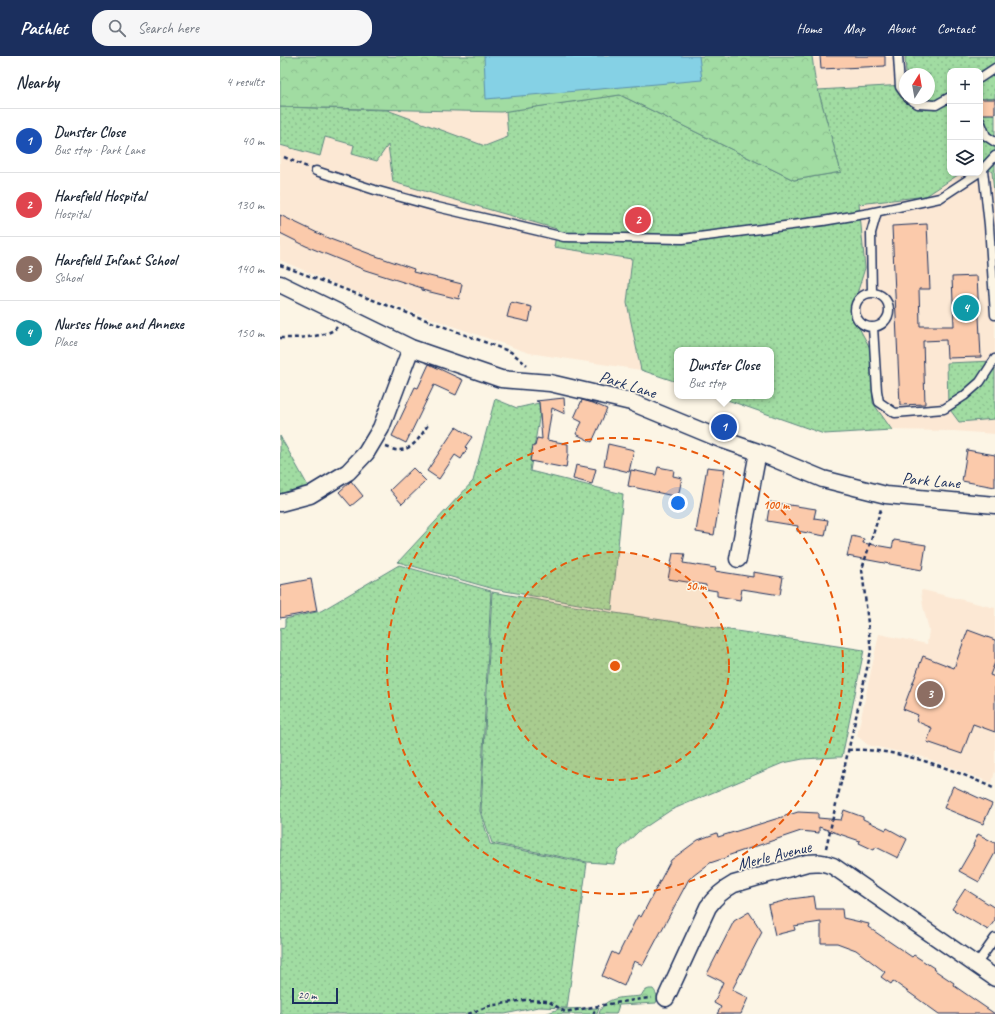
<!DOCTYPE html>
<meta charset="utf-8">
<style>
:root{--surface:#fff;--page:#f6f6f7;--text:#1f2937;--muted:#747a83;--line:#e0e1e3;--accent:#1b2f5e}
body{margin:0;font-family:Caveat,sans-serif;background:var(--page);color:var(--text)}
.controls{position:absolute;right:12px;top:12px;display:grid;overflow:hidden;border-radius:8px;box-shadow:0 2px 6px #0003}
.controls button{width:36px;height:36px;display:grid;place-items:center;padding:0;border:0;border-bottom:1px solid var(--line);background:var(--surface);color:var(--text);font:20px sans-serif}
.compass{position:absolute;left:619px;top:12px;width:36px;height:36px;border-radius:50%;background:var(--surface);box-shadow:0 2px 6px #0003;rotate:11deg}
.scale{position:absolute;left:12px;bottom:10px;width:46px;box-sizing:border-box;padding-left:4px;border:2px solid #1b2f5e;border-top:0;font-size:11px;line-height:14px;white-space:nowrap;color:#1b2f5e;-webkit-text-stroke:3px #fcf5e5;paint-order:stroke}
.you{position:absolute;left:398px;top:447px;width:14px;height:14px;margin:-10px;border:3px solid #fff;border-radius:50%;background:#1a73e8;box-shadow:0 0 0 6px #1a73e833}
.badge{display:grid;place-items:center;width:26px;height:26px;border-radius:50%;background:var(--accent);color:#fff;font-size:13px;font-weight:700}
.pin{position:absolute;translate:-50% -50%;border:2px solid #fff;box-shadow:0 1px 4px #0006}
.popup{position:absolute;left:394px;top:291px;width:100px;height:52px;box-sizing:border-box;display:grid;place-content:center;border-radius:8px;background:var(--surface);filter:drop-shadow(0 1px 3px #0005);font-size:13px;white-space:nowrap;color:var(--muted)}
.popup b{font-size:15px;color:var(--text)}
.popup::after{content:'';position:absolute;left:50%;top:100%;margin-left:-8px;border:8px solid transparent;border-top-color:var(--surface)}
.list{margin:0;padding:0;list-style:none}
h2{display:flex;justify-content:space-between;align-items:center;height:52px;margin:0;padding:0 16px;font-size:17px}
h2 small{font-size:13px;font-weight:400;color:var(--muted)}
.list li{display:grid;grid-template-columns:26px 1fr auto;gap:12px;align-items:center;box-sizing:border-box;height:64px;padding:0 16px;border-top:1px solid var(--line)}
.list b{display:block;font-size:15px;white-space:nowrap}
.list p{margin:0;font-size:13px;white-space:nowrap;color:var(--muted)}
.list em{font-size:13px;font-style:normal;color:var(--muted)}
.icon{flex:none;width:22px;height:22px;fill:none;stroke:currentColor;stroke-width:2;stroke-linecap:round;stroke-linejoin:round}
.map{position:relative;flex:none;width:715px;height:958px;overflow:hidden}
header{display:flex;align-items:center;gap:24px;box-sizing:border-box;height:56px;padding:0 20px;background:var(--accent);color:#fff}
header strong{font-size:19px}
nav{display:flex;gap:22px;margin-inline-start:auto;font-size:14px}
.search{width:280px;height:36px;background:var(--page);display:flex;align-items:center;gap:10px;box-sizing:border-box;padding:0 14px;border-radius:16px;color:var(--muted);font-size:15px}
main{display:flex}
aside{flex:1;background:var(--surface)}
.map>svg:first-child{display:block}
.built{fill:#fce8d4;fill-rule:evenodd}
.grass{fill:url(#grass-dots);stroke:#5e8680}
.forest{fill:url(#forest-crowns);stroke:#5e8680}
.water{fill:#85d1e5;stroke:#5b90af}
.building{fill:#fbcaab;stroke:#1b2f5e}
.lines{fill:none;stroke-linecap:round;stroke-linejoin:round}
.service-casing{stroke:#1b2f5e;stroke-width:11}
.minor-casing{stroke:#1b2f5e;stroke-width:19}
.path{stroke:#1b2f5e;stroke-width:2.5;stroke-dasharray:4 3;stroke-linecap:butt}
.service{stroke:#fcf5e5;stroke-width:8}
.minor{stroke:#fcf5e5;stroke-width:16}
.ring{fill:none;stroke:#e8590c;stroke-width:2;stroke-dasharray:7 5}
.labels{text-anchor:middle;stroke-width:3;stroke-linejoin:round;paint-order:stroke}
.street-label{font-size:17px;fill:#1b2f5e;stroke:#fcf5e5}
.centre{fill:#e8590c;stroke:#fcf5e5;stroke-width:2}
.ring-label{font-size:12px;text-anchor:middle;font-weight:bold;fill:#e8590c;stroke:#fcf5e5;stroke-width:3;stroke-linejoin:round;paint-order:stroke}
</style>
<header>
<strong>Pathlet</strong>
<div class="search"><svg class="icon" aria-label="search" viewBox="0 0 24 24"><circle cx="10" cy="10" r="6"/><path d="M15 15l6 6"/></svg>Search here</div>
<nav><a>Home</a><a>Map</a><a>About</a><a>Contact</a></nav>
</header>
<main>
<aside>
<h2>Nearby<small>4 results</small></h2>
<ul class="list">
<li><span class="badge" style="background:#1a4fb4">1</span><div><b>Dunster Close</b><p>Bus stop · Park Lane</p></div><em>40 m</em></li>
<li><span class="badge" style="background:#e0444e">2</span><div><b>Harefield Hospital</b><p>Hospital</p></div><em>130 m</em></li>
<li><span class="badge" style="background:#8d6e63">3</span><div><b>Harefield Infant School</b><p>School</p></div><em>140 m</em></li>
<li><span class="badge" style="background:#0f9aa8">4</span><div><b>Nurses Home and Annexe</b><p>Place</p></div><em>150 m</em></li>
</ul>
</aside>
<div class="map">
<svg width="715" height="958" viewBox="0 0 715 958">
<defs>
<pattern id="grass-dots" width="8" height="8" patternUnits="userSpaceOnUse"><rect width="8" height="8" fill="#a1dca2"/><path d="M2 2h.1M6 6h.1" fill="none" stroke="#8abd8e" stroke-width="1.8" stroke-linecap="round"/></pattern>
<pattern id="forest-crowns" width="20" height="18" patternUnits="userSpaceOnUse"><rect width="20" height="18" fill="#a1dca2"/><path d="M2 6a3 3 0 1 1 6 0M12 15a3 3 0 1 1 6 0" fill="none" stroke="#8abd8e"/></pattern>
</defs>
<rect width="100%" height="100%" fill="#fcf5e5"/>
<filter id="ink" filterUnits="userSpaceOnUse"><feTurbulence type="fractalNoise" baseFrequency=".025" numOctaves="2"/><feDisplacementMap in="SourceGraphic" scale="8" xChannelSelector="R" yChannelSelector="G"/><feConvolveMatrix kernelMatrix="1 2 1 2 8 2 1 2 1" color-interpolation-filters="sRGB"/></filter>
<g filter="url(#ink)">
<path class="built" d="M532 0H715V378L674 375 604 374 436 340H491V294H397V326L361 314 249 297 62 231 0 204V51L221 56 340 39 535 23ZM670 15H700V117H670ZM625 18H649V42H625Z
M643 534 715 552V715L712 727 643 701 588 689 577 680 599 578 647 588 649 574 643 550 641 535Z"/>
<path class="grass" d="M625 0H715V148L712 116 700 108V15H670V117H681L646 140 579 148 585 212 571 257 590 292 593 347 612 374 544 378 436 340H491V294H397V326L361 314 347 247 352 203 274 191 277 173 113 126 108 89 97 105 72 98 74 89 45 81 40 100 0 89V51L107 54 205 90 228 81 226 55 340 39 514 124 561 116 538 34 625 29V42H649V18H626Z
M715 303V363L679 366 668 351 667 307 714 305Z
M215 343 237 352 259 347 260 357 250 415 343 438 332 554 214 533 118 506 193 425Z
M0 380 28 430 0 438Z
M119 509 211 535 200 755 210 788 307 807 287 952 258 951 225 958H0V572L5 571V563L41 555Z
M212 536 335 557 584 594 562 701H557L523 703 503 707 391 754 358 776 339 794 334 808 307 806 212 787 201 755Z
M319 952 317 958H265L279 953Z"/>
<path class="forest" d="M0 0H532L535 23 561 116 514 124 340 39 221 56 0 51Z
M369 933H373C377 938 378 941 376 947L339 949 336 958H319C324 939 345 942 361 940L364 935Z"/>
<path class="water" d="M204 0H419L422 24 206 43Z"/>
<path class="building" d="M540 0H605V10L541 13Z
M700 43H715V58H700Z
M0 159 50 183 93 199 134 213 133 216 182 228 179 243 142 234V232L85 214 26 190 0 177Z
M647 168 650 233H639L640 270H674L672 221 697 220 701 301 667 302 666 284 643 285 645 348 620 349 612 170Z
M231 246 252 251 249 266 227 261Z
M149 308 183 324 176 339 154 329 126 387 112 380 135 331 138 332Z
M284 342 285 358 272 352 267 384 288 388V398L286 412 250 405 253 390H255L257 382 262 383 259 346 256 345Z
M302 344 313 347 327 353 312 386 296 378 302 366 294 362Z
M176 371 192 381 185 391 187 393 181 403 175 399 159 423 147 415Z
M328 388 354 394 349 416 324 410Z
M687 394 715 399V431L682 425Z
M296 409 316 413 312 428 293 423Z
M378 411 394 414 393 420 402 422 398 441 348 430 351 414 376 419Z
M427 411 445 413 434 479 416 476Z
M133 412 146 425 122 448 110 434Z
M71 425 83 440 71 450 59 436Z
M490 446 536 453 534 462 548 464 545 480 517 475 518 470 487 465Z
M572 480 584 483 583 487 612 492 614 484 646 489 642 514 567 500Z
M393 497 405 498 403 507 436 512 435 515 473 521V516L503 521 500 539 462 533 460 544 437 540V535L425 533 426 529 388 523Z
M31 523 37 555 0 562V529Z
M688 574 715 584V606L710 619 715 621V676L693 668 682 698 647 686 652 672 636 665 638 659 623 653 643 600 674 612Z
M673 730 712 748 703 768 664 752Z
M564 754 583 761V763L606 774 607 772 627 783 618 802 596 791 594 794 579 787 580 785 539 771V777L521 775 447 800 448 801 430 807 409 823 363 909 354 905 344 930 322 920 332 896 338 899 358 859 361 861 391 804 418 784 437 777 438 781 518 756 538 757V762L561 764Z
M698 778 715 787V797L699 826 679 815 694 789H693Z
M685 833 715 852V864L708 874 672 853Z
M534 840 536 853H562L563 862 589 868 588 871 632 901 634 899 654 912 653 913 674 927 673 929 715 958H659L613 925 611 928 601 921 605 916 576 894 557 887H541V866L514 870 515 874 495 879 488 849 511 843Z
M469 856 482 876 452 934 468 942 461 958H437L441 951 434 947 443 926 427 918 454 865Z"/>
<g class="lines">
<g class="service-casing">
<path id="service" d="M618 0 620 31 625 38
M700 22 715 12
M628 42 638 48 656 49 670 41
M700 65 706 80 715 86
M703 114 709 169 715 259
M36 115 95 134 157 151 284 181 403 183 543 165 590 157 660 142 698 117
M700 116 715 100
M592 237 591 177 597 156
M575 254a17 17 0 1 1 34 0a17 17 0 1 1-34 0Z
M593 271 597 335 599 346 615 357 664 353 684 340 700 326 715 303
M696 909 715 882"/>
</g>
<g class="minor-casing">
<path id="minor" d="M0 228 131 292 221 323 270 327 351 346 443 384 478 396 543 423 606 439 715 449
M0 447 30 439 68 416 86 397 101 372 131 292
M458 503 478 396
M386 942 428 851C435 841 443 834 454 828L527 807C537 806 543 806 553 810L715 922"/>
</g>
<path class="path" d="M4 101 27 111
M0 209 231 296 247 309
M0 282C14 282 48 282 57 271
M106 391C110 392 115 395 119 394 134 394 142 378 149 367
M568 694C615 691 674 713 715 733
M546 792 591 595 582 513 601 453
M188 958 209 950 245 944 268 945 285 956C314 951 342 945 371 942
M313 958 317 951"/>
<use href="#service" class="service"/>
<use href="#minor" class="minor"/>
</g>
</g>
<circle cx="335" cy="610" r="114" fill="#e8590c" fill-opacity=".12"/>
<g class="ring">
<circle cx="335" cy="610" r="114"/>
<circle cx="335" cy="610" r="228"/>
</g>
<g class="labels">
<g class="street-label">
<text transform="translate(348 328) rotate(17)" y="6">Park Lane</text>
<text transform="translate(651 424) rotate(5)" y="6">Park Lane</text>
<text transform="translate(494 799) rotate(-14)" y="6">Merle Avenue</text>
</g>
</g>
<circle cx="335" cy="610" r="6" class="centre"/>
<g class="ring-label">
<text x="496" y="453">100 m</text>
<text x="416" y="534">50 m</text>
</g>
</svg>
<div class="controls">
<button>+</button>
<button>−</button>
<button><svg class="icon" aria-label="layers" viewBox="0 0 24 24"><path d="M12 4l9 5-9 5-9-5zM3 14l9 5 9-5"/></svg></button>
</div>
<svg class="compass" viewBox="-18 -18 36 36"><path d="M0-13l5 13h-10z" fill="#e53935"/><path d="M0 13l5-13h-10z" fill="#747a83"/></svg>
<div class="scale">20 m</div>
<div class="you"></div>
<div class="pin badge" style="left:444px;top:371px;background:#1a4fb4">1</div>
<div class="popup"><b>Dunster Close</b>Bus stop</div>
<div class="pin badge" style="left:358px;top:164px;background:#e0444e">2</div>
<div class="pin badge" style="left:650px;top:638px;background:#8d6e63">3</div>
<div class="pin badge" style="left:686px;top:252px;background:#0f9aa8">4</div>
</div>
</main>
